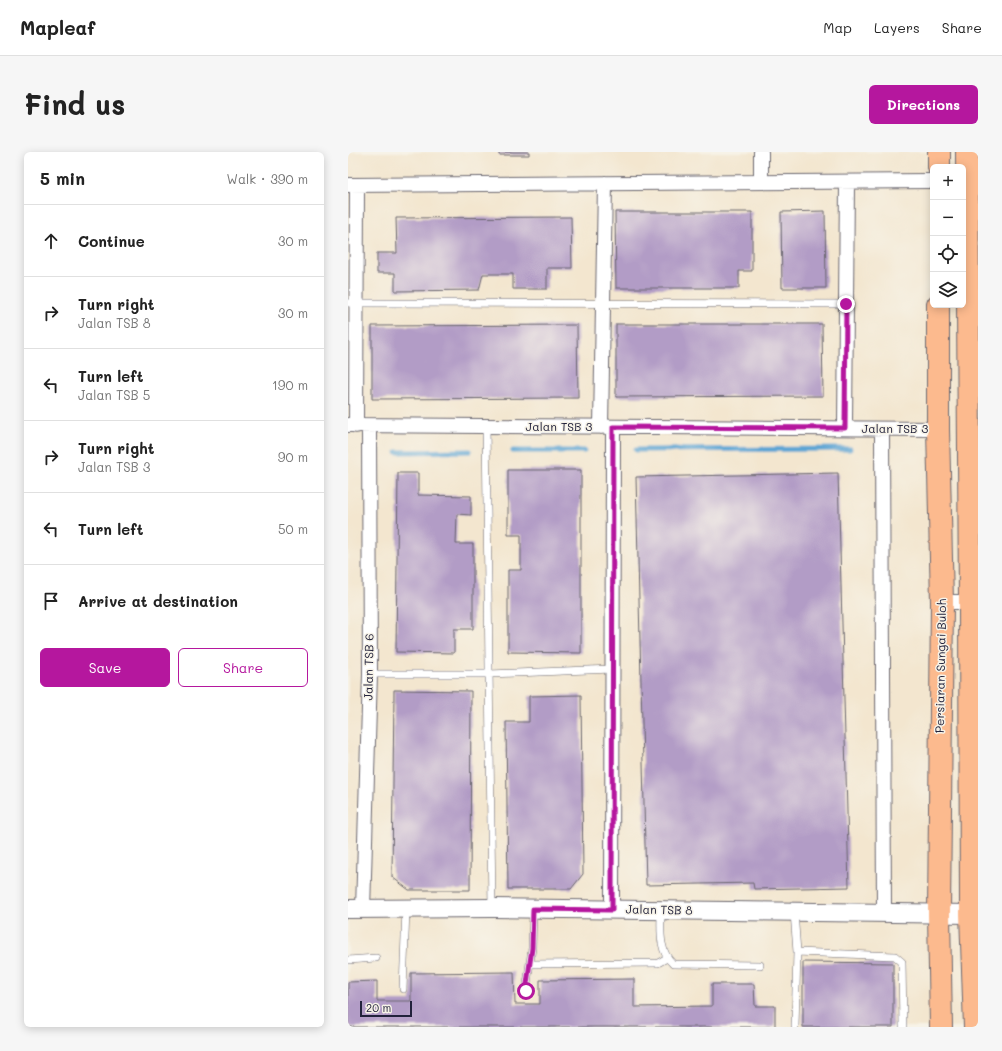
<!DOCTYPE html>
<meta charset="utf-8">
<style>
:root{--surface:#fff;--page:#f6f6f6;--text:#222;--muted:#767676;--line:#e0e0e0;--accent:#b5179e}
body{margin:0;font-family:Mali,sans-serif;background:var(--page);color:var(--text)}
.controls{position:absolute;right:12px;top:12px;display:grid;overflow:hidden;border-radius:6px;box-shadow:0 2px 10px #0003}
.controls button{width:36px;height:36px;display:grid;place-items:center;padding:0;border:0;border-bottom:1px solid var(--line);background:var(--surface);color:var(--text);font:20px sans-serif}
.scale{position:absolute;left:12px;bottom:10px;width:52px;box-sizing:border-box;padding-left:4px;border:2px solid #22223b;border-top:0;font-size:11px;line-height:14px;white-space:nowrap;color:#22223b;-webkit-text-stroke:3px #f7f3e8;paint-order:stroke}
.stop{position:absolute;width:12px;height:12px;margin:-9px;border:3px solid #b5179e;border-radius:50%;background:#fff}
.stop.end{background:#b5179e;border-color:#fff;box-shadow:0 1px 4px #0008}
.list{margin:0;padding:0;list-style:none}
h2{display:flex;justify-content:space-between;align-items:center;height:52px;margin:0;padding:0 16px;font-size:17px}
h2 small{font-size:13px;font-weight:400;color:var(--muted)}
.list li{display:grid;grid-template-columns:26px 1fr auto;gap:12px;align-items:center;box-sizing:border-box;height:72px;padding:0 16px;border-top:1px solid var(--line)}
.list b{display:block;font-size:15px;white-space:nowrap}
.list p{margin:0;font-size:13px;white-space:nowrap;color:var(--muted)}
.list em{font-size:13px;font-style:normal;color:var(--muted)}
.actions{display:flex;gap:8px;padding:12px 16px}
.actions a{flex:1;padding:9px 0;border:1px solid var(--accent);border-radius:6px;text-align:center;font-size:14px;color:var(--accent)}
.actions .main{background:var(--accent);color:#fff}
.icon{flex:none;width:22px;height:22px;fill:none;stroke:currentColor;stroke-width:2;stroke-linecap:round;stroke-linejoin:round}
.map{position:relative;flex:none;width:630px;height:875px;overflow:hidden;border-radius:6px}
header{display:flex;align-items:center;gap:24px;box-sizing:border-box;height:56px;padding:0 20px;background:var(--surface);border-bottom:1px solid var(--line)}
header strong{font-size:19px}
nav{display:flex;gap:22px;margin-inline-start:auto;font-size:14px}
.intro{display:flex;align-items:center;justify-content:space-between;box-sizing:border-box;height:96px;padding:0 24px}
h1{margin:0;font-size:28px}
.button{padding:10px 18px;border-radius:6px;background:var(--accent);color:#fff;font-size:14px;font-weight:700}
main{display:flex;gap:24px;padding:0 24px}
aside{flex:1;background:var(--surface);border-radius:6px;box-shadow:0 2px 10px #0003}
.map>svg:first-child{display:block}
.lines{fill:none;stroke-linecap:round;stroke-linejoin:round}
.stream{stroke:#5da5d4;stroke-width:5}
.building{fill:#b29cc6}
.service-casing{stroke:#6b676f;stroke-width:8}
.minor-casing{stroke:#6b676f;stroke-width:16}
.tertiary-casing{stroke:#6b676f;stroke-width:20}
.primary-casing{stroke:#6b676f;stroke-width:24}
.service{stroke:#fff;stroke-width:7}
.minor{stroke:#fff;stroke-width:14}
.tertiary{stroke:#fff;stroke-width:18}
.primary{stroke:#fcba8e;stroke-width:22}
.route{stroke:#b5179e;stroke-width:5}
.labels{text-anchor:middle;stroke-width:3;stroke-linejoin:round;paint-order:stroke}
.street-label{font-size:12px;fill:#22223b;stroke:#f7f3e8}
</style>
<header>
<strong>Mapleaf</strong>
<nav><a>Map</a><a>Layers</a><a>Share</a></nav>
</header>
<div class="intro"><h1>Find us</h1><a class="button">Directions</a></div>
<main>
<aside>
<h2>5 min<small>Walk · 390 m</small></h2>
<ul class="list">
<li><svg class="icon" aria-label="ahead" viewBox="0 0 24 24"><path d="M12 20V5M6 11l6-6 6 6"/></svg><div><b>Continue</b></div><em>30 m</em></li>
<li><svg class="icon" aria-label="right" viewBox="0 0 24 24"><path d="M7 20v-9h11M14 6l5 5-5 5"/></svg><div><b>Turn right</b><p>Jalan TSB 8</p></div><em>30 m</em></li>
<li><svg class="icon" aria-label="left" viewBox="0 0 24 24"><path d="M17 20v-9H6M10 6l-5 5 5 5"/></svg><div><b>Turn left</b><p>Jalan TSB 5</p></div><em>190 m</em></li>
<li><svg class="icon" aria-label="right" viewBox="0 0 24 24"><path d="M7 20v-9h11M14 6l5 5-5 5"/></svg><div><b>Turn right</b><p>Jalan TSB 3</p></div><em>90 m</em></li>
<li><svg class="icon" aria-label="left" viewBox="0 0 24 24"><path d="M17 20v-9H6M10 6l-5 5 5 5"/></svg><div><b>Turn left</b></div><em>50 m</em></li>
<li><svg class="icon" aria-label="arrive" viewBox="0 0 24 24"><path d="M6 21V4h12l-3 4 3 4H6"/></svg><div><b>Arrive at destination</b></div></li>
</ul>
<div class="actions"><a class="main">Save</a><a>Share</a></div>
</aside>
<div class="map">
<svg width="630" height="875" viewBox="0 0 630 875">
<rect width="100%" height="100%" fill="#f7f3e8"/>
<filter id="ink" filterUnits="userSpaceOnUse"><feTurbulence type="fractalNoise" baseFrequency=".025" numOctaves="2"/><feDisplacementMap in="SourceGraphic" scale="8" xChannelSelector="R" yChannelSelector="G"/><feConvolveMatrix kernelMatrix="1 2 1 2 8 2 1 2 1" color-interpolation-filters="sRGB"/></filter>
<filter id="wash" filterUnits="userSpaceOnUse"><feTurbulence type="fractalNoise" baseFrequency=".012" numOctaves="4" result="noise"/><feDisplacementMap in="SourceGraphic" scale="16" xChannelSelector="R" yChannelSelector="G"/><feGaussianBlur stdDeviation="0.9" result="paint"/><feColorMatrix in="noise" values="0 0 0 0 0 0 0 0 0 0 0 0 0 0 0 0 0 1.4 0 .05"/><feComposite in="paint" operator="in"/></filter>
<g filter="url(#wash)">
<rect width="100%" height="100%" fill="#f3e6cf"/>
<g class="lines">
<path class="stream" d="M288 298 502 297
M165 299H236
M49 300 122 299"/>
</g>
<g id="blocks">
<path class="building" d="M151 0H181V3H151Z
M477 59 478 136H434L433 60Z
M267 60H404V119H391V136H268Z
M223 65 224 116H199V137H165V122H135L131 138 47 139V121H29V101H49L48 66Z
M268 172H474L475 244 268 245Z
M229 173 230 246 24 247V174Z
M160 318H233V501L160 500V418H173V383H160Z
M50 321H70V343L123 344V363L109 362 108 392H125V477H106V501L48 500Z
M490 321 501 735 406 737 405 731 298 733 288 325Z
M46 538 123 539 122 738H61L44 725Z
M233 543 235 722 223 737H160L158 570H181V544Z
M455 810 545 811V875H455Z
M166 820 167 852H192V828L286 827V855L364 854V832H406L407 854H427V875H0V830L29 829V849H63V821Z"/>
</g>
</g>
<g filter="url(#ink)">
<use href="#blocks" fill-opacity="0" stroke="#6b676f" stroke-width="1"/>
<g class="lines">
<g class="service-casing">
<path id="service" d="M0 151 498 152
M138 274 144 756
M22 522H141L264 517
M313 759C313 778 310 798 325 812L412 813
M446 760 449 800 447 875
M449 800 547 804 554 810 555 875
M0 808 28 806
M182 812 310 811 319 806
M55 837 58 757
M178 839 184 796 185 757"/>
</g>
<g class="minor-casing">
<path id="minor" d="M413 0V30
M0 33 585 29
M0 273 590 277
M8 274 9 33
M253 275 257 31
M497 276 499 30
M534 277 536 761
M594 450H630
M15 757 22 522 21 274
M264 758 265 275"/>
</g>
<g class="tertiary-casing">
<path id="tertiary" d="M0 757 144 756 623 762"/>
</g>
<g class="primary-casing">
<path id="primary" d="M619 0 622 450 623 762 627 875
M591 15V0
M590 153V277L594 450 591 762 593 875"/>
</g>
<use href="#service" class="service"/>
<use href="#minor" class="minor"/>
<use href="#tertiary" class="tertiary"/>
<use href="#primary" class="primary"/>
</g>
</g>
<g class="lines" filter="url(#ink)">
<path class="route" d="M178 839 184 796 185 757 264 758 265 275 497 276 498 152"/>
</g>
<g class="labels">
<g class="street-label">
<text x="211" y="279">Jalan TSB 3</text>
<text x="547" y="281">Jalan TSB 3</text>
<text transform="translate(593 514) rotate(-89)" y="4">Persiaran Sungai Buloh</text>
<text transform="translate(21 515) rotate(-89)" y="4">Jalan TSB 6</text>
<text transform="translate(311 758) rotate(1)" y="4">Jalan TSB 8</text>
</g>
</g>
</svg>
<div class="controls">
<button>+</button>
<button>−</button>
<button><svg class="icon" aria-label="locate" viewBox="0 0 24 24"><circle cx="12" cy="12" r="6"/><path d="M12 2v4M12 18v4M2 12h4M18 12h4"/></svg></button>
<button><svg class="icon" aria-label="layers" viewBox="0 0 24 24"><path d="M12 4l9 5-9 5-9-5zM3 14l9 5 9-5"/></svg></button>
</div>
<div class="scale">20 m</div>
<div class="stop" style="left:178px;top:839px"></div>
<div class="stop end" style="left:498px;top:152px"></div>
</div>
</main>
